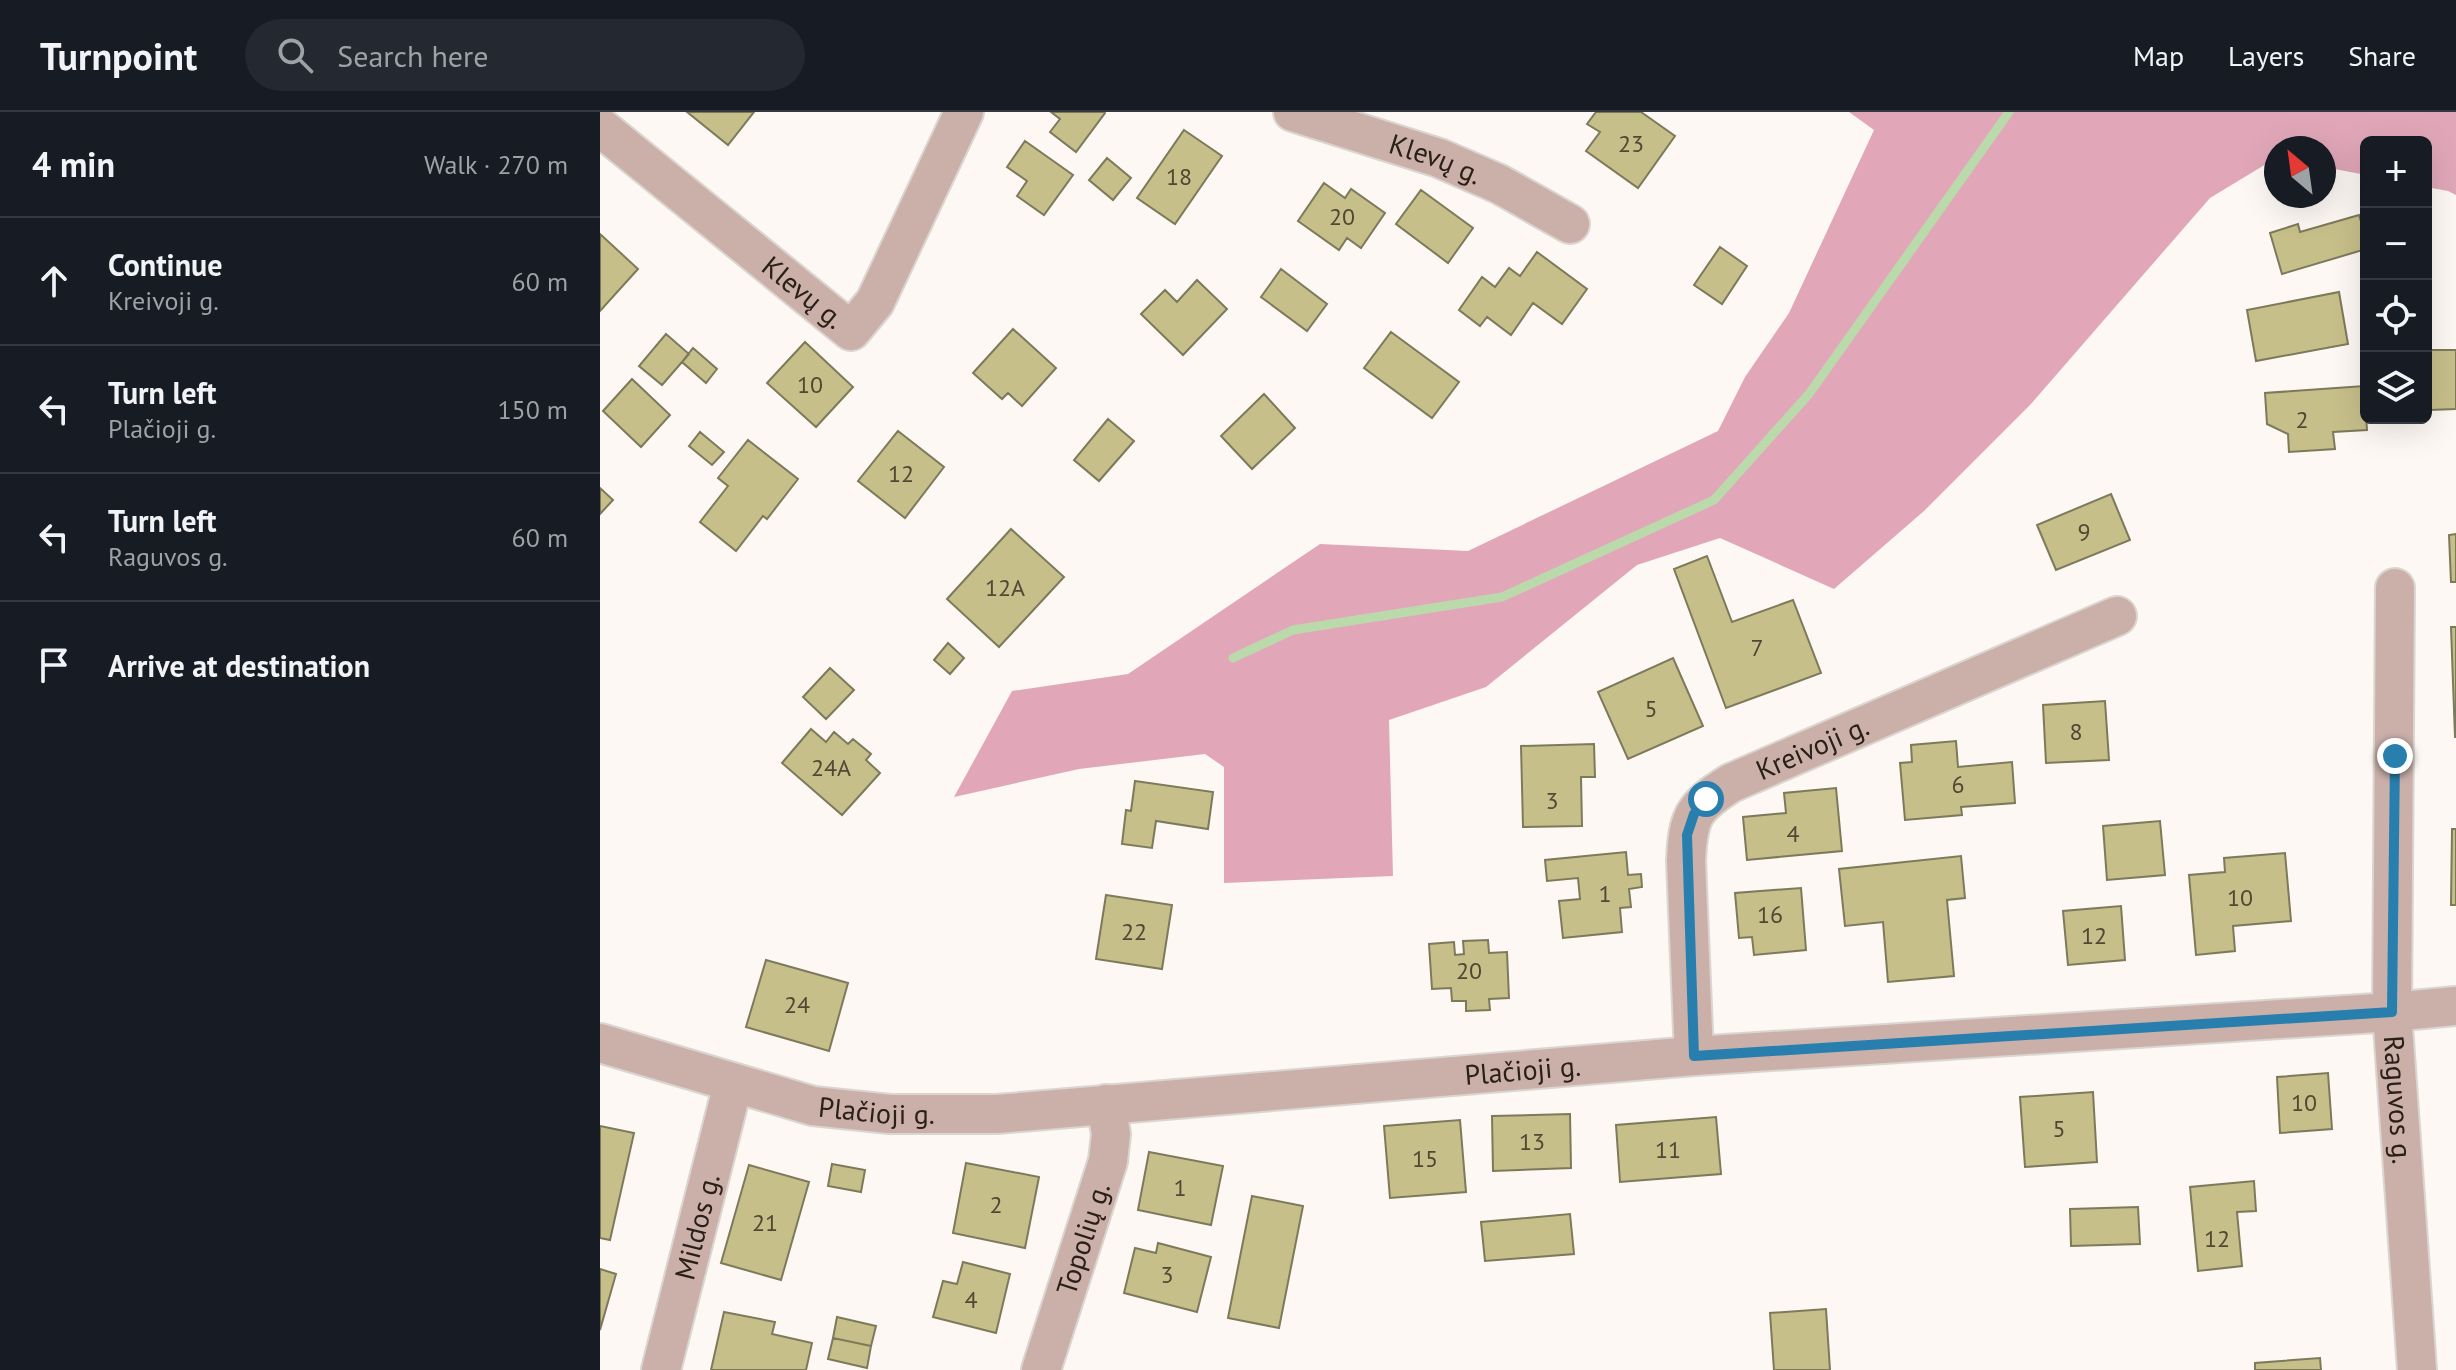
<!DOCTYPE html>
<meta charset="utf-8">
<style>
:root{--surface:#171b24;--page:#242831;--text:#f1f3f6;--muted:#9ea1a6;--line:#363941}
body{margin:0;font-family:"PT Sans",sans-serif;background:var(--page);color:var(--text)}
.controls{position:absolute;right:24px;top:24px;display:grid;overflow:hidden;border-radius:12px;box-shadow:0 8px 32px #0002}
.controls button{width:72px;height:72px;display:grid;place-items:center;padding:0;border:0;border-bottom:2px solid var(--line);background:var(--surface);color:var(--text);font:40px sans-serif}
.compass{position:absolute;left:1664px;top:24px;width:72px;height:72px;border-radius:50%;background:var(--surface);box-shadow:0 8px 32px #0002;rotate:331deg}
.stop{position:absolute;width:24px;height:24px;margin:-18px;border:6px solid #287fae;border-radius:50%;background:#fff}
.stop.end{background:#287fae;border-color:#fff;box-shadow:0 2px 8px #0008}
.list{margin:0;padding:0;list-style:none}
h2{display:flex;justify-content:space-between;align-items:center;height:104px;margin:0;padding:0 32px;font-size:34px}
h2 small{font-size:26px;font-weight:400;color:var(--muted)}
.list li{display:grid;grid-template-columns:52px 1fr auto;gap:24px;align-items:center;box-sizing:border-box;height:128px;padding:0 32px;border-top:2px solid var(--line)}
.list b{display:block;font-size:30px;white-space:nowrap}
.list p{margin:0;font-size:26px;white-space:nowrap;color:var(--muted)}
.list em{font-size:26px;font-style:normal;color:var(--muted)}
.icon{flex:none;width:44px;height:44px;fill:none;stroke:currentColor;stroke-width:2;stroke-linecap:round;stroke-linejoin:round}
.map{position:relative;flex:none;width:1856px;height:1258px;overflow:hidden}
header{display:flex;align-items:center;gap:48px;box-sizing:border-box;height:112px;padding:0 40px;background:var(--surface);border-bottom:2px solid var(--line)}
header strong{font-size:38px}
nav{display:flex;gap:44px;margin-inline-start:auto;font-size:28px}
.search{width:560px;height:72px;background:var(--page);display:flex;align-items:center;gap:20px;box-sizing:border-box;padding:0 28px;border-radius:44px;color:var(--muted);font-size:30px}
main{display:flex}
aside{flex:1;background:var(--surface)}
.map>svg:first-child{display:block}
.forest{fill:#e1a7b9}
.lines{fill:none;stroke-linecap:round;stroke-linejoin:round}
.stream{stroke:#bbdaab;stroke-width:9}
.building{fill:#c7bf8a;stroke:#7d795b;stroke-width:2}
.minor-casing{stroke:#dbd5d0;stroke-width:42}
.minor{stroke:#cbb0aa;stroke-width:38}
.route{stroke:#287fae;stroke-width:10}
.labels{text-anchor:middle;stroke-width:6;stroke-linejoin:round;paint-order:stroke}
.number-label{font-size:24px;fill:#514834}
.street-label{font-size:28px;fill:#2a2017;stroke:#fff}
</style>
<header>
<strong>Turnpoint</strong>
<div class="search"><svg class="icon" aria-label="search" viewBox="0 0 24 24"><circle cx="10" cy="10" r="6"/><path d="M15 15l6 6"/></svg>Search here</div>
<nav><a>Map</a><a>Layers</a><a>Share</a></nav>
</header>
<main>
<aside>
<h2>4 min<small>Walk · 270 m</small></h2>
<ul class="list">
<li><svg class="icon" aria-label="ahead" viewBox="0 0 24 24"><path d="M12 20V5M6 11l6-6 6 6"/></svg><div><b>Continue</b><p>Kreivoji g.</p></div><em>60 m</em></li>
<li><svg class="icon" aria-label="left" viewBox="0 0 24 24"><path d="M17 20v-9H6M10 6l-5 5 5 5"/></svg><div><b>Turn left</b><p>Plačioji g.</p></div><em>150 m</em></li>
<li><svg class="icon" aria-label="left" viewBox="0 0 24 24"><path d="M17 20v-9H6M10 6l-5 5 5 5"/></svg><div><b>Turn left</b><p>Raguvos g.</p></div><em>60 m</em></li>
<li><svg class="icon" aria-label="arrive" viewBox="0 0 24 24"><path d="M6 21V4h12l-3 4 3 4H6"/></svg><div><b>Arrive at destination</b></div></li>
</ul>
</aside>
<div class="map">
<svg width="1856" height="1258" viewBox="0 0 1856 1258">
<rect width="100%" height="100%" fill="#fdf8f3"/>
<path class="forest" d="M1249 0H1856V83L1848 79 1826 75V30H1766V63L1724 55V36H1676V46L1610 86 1430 293 1324 399 1234 477 1120 426 1037 453 886 575 789 608 793 764 624 771V655L605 642 479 657 354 685 412 579 528 562 720 432 868 439 1118 319 1145 265 1189 201 1274 18Z"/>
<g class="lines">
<path class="stream" d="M633 546 693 518 902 485 1114 388 1209 282 1409 0"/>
</g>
<path class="building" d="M87 0H154L128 33Z
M451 0H504L505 1 476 40 450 20 460 7Z
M996 0H1041L1075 24 1038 76 986 39 1000 20 987 12Z
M584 18 622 44 575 112 537 86Z
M425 29 473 63 444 103 417 84 427 69 407 55Z
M507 46 531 66 513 88 489 68Z
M724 71 745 86 751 77 785 101 761 136 747 126 739 138 698 109Z
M821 78 873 116 848 151 796 112Z
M1759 103 1766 126V137L1682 162 1670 121 1698 112 1700 120Z
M0 122 38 157 0 199Z
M1120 135 1147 154 1122 192 1094 173Z
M937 140 987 177 962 212 933 191 911 223 887 205 880 214 859 198 882 165 895 175 909 156 920 164Z
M681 157 727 192 707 219 661 185Z
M597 168 627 197 583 243 541 202 565 178 577 190Z
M1739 180 1748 232 1656 249 1647 198Z
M413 217 456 256 422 294 408 281 402 287 373 261Z
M791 220 859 270 832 306 764 256Z
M66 222 89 242 62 273 39 254Z
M205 230 253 275 216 315 167 271Z
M93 236 117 257 106 271 82 250Z
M1829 238H1856V297L1830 298Z
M32 267 70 303 41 335 3 299Z
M1764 274 1767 318 1733 320 1735 337 1689 340 1688 322 1667 312 1665 281Z
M664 282 695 316 652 357 621 324Z
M508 307 534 329 499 369 474 348Z
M298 319 344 355 305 406 258 369Z
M100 320 124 340 112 353 89 334Z
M148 328 198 367 167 407 163 404 136 439 100 410 128 374 118 366Z
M0 376 13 388 0 402Z
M1511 382 1530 428 1456 458 1437 413Z
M411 417 464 465 399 535 347 487Z
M1856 422V470H1851L1849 423Z
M1107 444 1132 510 1193 488 1221 561 1126 596 1074 457Z
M1851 515H1856V625H1855Z
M348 531 364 546 350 562 334 548Z
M1073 546 1103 614 1028 647 998 580Z
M230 556 254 578 226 607 203 585Z
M1505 589 1509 648 1446 651 1443 593Z
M211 617 226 630 234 620 248 632 253 627 271 642 266 648 280 661 242 703 182 651Z
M1356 629 1358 655 1412 650 1415 691 1361 695 1362 703 1305 708 1300 651 1312 650 1311 633Z
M994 632 995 665H981L982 714 923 715 921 634Z
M535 669 613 680 608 717 556 709 552 736 522 732 526 698 531 699Z
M1236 676 1242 739 1147 748 1143 705 1186 701 1184 681Z
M1560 709 1565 763 1507 768 1503 714Z
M1852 717H1856V793H1851Z
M1026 740 1028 763 1041 762 1042 775 1029 777 1031 795 1020 796 1022 820 963 826 959 789 980 787 978 766 947 769 945 748Z
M1685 741 1691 809 1633 814 1635 839 1596 843 1589 763 1625 760 1624 746Z
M1361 744 1365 786 1347 788 1354 864 1288 870 1283 810 1245 814 1239 757Z
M1201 776 1206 838 1154 843 1152 825 1139 826 1135 781Z
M506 783 572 793 562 857 496 847Z
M1521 794 1525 848 1468 853 1463 799Z
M888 828 889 841 907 840 909 886 889 887 890 898 866 899V889H852L851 876 832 877 829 832 854 830 855 843 864 842 863 829Z
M166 848 248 871 229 939 146 915Z
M1728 961 1732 1017 1680 1021 1677 965Z
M1493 980 1497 1050 1425 1055 1420 985Z
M970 1002 971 1056 893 1059 892 1004Z
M1116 1005 1121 1062 1020 1070 1016 1013Z
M860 1008 866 1080 790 1086 784 1014Z
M0 1014 34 1021 10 1128 0 1126Z
M549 1040 623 1054 611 1113 538 1098Z
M366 1051 439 1065 425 1136 353 1121Z
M232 1052 265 1058 261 1080 228 1074Z
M149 1053 209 1070 181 1168 121 1151Z
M1654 1069 1656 1099 1637 1100 1642 1154 1598 1159 1590 1075Z
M652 1084 703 1094 679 1216 628 1206Z
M1538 1095 1540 1132 1471 1134 1470 1097Z
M970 1102 974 1142 885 1149 881 1110Z
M558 1131 611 1145 597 1200 524 1181 535 1136 556 1141Z
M363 1150 410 1162 396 1221 333 1205 343 1169 357 1172Z
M0 1157 16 1162 0 1218Z
M1226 1197 1230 1258H1174L1170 1201Z
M124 1200 175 1210 172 1222 212 1231 206 1258H111Z
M237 1205 276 1214 271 1234 233 1226Z
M233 1226 271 1234 267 1256 228 1247Z
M1720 1246 1721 1258H1655V1251Z"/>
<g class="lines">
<g class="minor-casing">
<g id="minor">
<path id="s1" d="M693 0 839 46 899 72 970 112"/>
<path id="s2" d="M0 15 251 219 275 190 364 0"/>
<path id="s3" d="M1795 476 1792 900 1817 1258"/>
<path id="s4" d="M0 931 213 994 290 1002H397L1094 944 1792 900 1856 894"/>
<path id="s5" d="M1094 944 1086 749C1088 704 1093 695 1131 671L1517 504"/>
<path id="s6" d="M61 1258 133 972"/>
<path id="s7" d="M441 1258 508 1049 511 1022 506 992"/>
</g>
</g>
<use href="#minor" class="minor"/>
</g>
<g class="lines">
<path class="route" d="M1106 687 1094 702 1087 723 1094 944 1792 900 1795 644"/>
</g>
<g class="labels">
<g class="number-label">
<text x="1031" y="40">23</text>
<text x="579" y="73">18</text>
<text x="742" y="113">20</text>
<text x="210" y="281">10</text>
<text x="1702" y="316">2</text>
<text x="301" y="370">12</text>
<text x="1484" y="428">9</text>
<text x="405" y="484">12A</text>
<text x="1157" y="544">7</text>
<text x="1051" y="605">5</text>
<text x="1476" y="628">8</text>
<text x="231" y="664">24A</text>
<text x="1358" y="681">6</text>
<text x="952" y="697">3</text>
<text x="1193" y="730">4</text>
<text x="1005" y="790">1</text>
<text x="1640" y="794">10</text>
<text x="1170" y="811">16</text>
<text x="534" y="828">22</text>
<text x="1494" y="832">12</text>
<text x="869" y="867">20</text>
<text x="197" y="901">24</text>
<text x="1704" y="999">10</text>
<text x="1459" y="1025">5</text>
<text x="932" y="1038">13</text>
<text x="1068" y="1046">11</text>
<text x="825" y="1055">15</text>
<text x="580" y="1084">1</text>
<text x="396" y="1101">2</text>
<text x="165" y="1119">21</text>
<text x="1617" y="1135">12</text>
<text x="567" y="1171">3</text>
<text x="371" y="1196">4</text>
</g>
<g class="street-label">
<text dy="10" stroke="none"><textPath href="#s1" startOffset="150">Klevų g.</textPath></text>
<text dy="10" stroke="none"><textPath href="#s2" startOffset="262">Klevų g.</textPath></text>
<text dy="10" stroke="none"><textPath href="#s5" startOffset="380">Kreivoji g.</textPath></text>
<text dy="10" stroke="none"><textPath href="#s4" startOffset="934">Plačioji g.</textPath></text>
<text dy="10" stroke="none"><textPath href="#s3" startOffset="512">Raguvos g.</textPath></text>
<text dy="10" stroke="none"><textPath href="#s4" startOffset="286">Plačioji g.</textPath></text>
<text dy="10" stroke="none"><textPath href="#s6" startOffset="148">Mildos g.</textPath></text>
<text dy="10" stroke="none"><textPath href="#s7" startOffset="138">Topolių g.</textPath></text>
</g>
</g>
</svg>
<div class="controls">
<button>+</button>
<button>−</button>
<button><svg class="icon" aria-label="locate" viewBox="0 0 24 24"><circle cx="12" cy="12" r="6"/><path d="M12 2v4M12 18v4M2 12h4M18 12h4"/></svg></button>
<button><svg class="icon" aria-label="layers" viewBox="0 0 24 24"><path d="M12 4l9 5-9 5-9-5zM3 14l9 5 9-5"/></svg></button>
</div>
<svg class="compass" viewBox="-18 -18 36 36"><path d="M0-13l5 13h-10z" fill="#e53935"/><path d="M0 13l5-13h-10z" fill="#9ea1a6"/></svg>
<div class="stop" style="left:1106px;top:687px"></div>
<div class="stop end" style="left:1795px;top:644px"></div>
</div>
</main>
